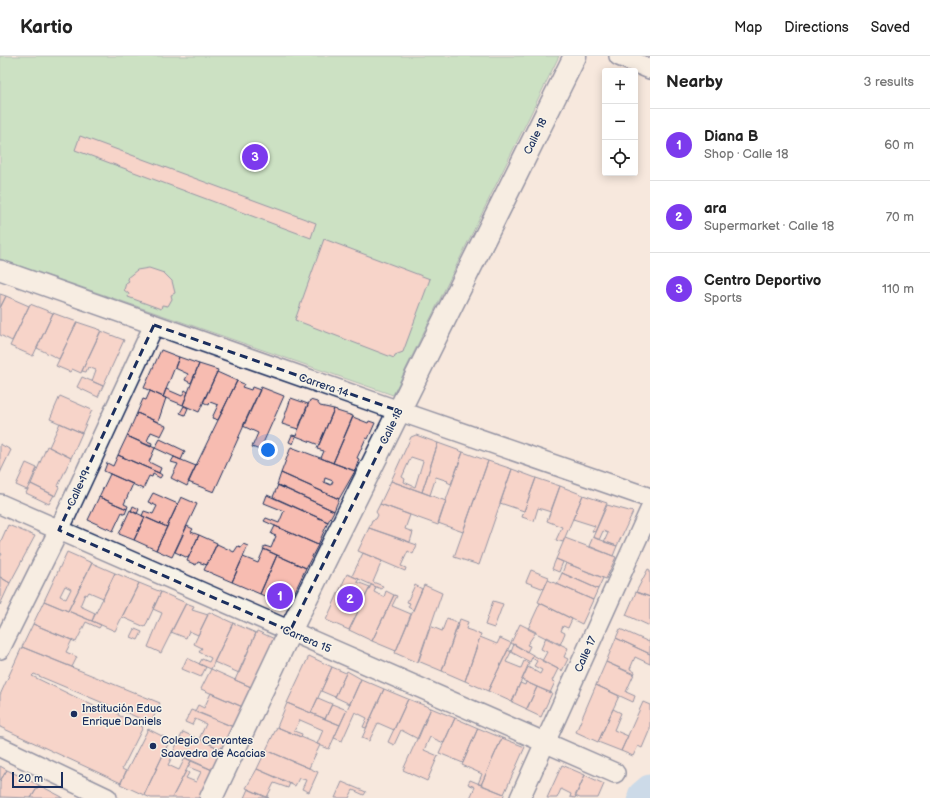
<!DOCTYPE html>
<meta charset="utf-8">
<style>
:root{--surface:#fff;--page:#f6f6f6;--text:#222;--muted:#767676;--line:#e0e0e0;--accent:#7c3aed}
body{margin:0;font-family:"Balsamiq Sans",sans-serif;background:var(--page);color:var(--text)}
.controls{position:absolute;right:12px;top:12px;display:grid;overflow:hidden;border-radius:4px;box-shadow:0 2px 10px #0003}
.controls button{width:36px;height:36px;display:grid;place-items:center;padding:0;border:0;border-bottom:1px solid var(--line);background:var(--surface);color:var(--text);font:20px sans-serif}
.scale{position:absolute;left:12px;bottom:10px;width:51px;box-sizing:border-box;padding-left:4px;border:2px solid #1b2f5e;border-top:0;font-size:11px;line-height:14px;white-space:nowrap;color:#1b2f5e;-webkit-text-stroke:3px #f7f3e8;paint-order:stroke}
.you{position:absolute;left:268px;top:394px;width:14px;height:14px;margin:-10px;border:3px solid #fff;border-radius:50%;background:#1a73e8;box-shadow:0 0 0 6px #1a73e833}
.badge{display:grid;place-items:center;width:26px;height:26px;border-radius:50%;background:var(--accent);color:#fff;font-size:13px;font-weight:700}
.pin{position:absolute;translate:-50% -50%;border:2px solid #fff;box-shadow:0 1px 4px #0006}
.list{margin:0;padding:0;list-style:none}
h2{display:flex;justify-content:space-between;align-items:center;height:52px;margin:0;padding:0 16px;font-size:17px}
h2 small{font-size:13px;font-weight:400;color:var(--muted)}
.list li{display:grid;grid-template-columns:26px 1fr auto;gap:12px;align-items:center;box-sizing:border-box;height:72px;padding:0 16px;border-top:1px solid var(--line)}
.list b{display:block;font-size:15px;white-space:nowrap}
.list p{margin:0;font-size:13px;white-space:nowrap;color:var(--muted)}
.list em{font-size:13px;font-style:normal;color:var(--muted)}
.icon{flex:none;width:22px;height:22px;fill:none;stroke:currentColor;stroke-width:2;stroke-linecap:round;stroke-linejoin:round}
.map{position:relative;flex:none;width:650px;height:742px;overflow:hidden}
header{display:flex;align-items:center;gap:24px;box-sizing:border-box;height:56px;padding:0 20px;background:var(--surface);border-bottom:1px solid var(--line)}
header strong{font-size:19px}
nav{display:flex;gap:22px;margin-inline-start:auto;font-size:14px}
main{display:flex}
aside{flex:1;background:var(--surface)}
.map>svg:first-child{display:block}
.green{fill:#98daa5;stroke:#5a8482}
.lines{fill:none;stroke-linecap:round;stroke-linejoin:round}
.river{stroke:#97cbf5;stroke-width:31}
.building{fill:#f7bcb1;stroke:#1b2f5e;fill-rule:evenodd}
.minor-casing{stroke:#1b2f5e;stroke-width:22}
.tertiary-casing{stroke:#1b2f5e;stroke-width:25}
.minor{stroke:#f7f3e8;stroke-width:19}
.tertiary{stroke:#f7f3e8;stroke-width:22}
.marked{fill:none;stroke:#1b2f5e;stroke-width:3;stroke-dasharray:8 5;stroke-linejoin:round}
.poi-dot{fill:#1b2f5e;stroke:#f7f3e8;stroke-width:1.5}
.labels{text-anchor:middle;stroke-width:3;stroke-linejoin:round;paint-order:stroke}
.street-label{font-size:11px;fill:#1b2f5e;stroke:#f7f3e8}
.poi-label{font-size:11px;fill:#1b2f5e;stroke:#f7f3e8;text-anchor:start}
</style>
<header>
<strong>Kartio</strong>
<nav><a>Map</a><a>Directions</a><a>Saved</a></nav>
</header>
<main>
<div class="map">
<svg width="650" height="742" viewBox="0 0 650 742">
<rect width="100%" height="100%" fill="#f7e8dd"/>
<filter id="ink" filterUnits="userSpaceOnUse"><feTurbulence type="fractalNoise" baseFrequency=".025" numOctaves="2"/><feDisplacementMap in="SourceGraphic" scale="8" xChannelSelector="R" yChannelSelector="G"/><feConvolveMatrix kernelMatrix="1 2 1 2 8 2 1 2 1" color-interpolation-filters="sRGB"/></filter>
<g filter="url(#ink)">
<path class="green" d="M0 0H559L393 339 0 203Z"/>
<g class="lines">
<path class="river" d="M644 742 643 740 650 734"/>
</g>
<path class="building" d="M80 80 316 167 311 182 75 94Z
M324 183 430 223 403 296 395 299 394 302 295 264Z
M149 212 164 217 172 225 175 237 171 239 172 243 168 250 162 249 161 253 128 241 129 238 124 234 126 227 129 225 127 222 137 214Z
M0 238 6 240 0 252Z
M6 240 29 250 12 285 0 279V252Z
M30 248 53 257 33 300 10 290Z
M53 257 77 266 59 303 37 292Z
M77 266 101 274 81 317 72 313 70 316 56 310Z
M101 275 124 284 103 330 92 325 96 314 88 311 86 316 82 315Z
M161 294 179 301 163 341 144 332Z
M179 301 199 308 191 327 185 324 188 318 175 312Z
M199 308 218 314 199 356 183 349Z
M217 316 237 325 218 364 212 362 218 349 210 346 209 349 203 346Z
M82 321 103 330 98 341 77 331Z
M237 325 244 328 242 331 251 334 252 331 260 334 214 436 188 426Z
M261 331 284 340 260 394 252 391 258 377 243 370Z
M166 333 182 340 185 334 188 336 183 349 163 341Z
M150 335 166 342 158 366 137 357 143 343 146 344Z
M60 340 92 354 82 377 50 363Z
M291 342 308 348 298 373 282 368Z
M310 344 317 346 320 350 334 353 319 389 296 380Z
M184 350 188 352 185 359 180 357Z
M334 353 337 354V355L353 360 333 407 321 402 324 395 317 393Z
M137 357 166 370 161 380 151 376 147 385 152 387 151 391 127 380Z
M353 361 368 367 369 365 375 367 368 383 366 382 357 402 359 403 355 415 333 407Z
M60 367 82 377 71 402 49 391Z
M292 379 296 380 293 388 289 386Z
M416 379 438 387 422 436 391 425 411 381ZM411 401 423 405 415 431 404 426 405 423 402 421Z
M127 380 155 392 149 406 161 412 159 417 118 399Z
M160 383 185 395 181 404 155 392Z
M438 387 463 396 451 428 447 426 448 425 436 421 430 439 422 436Z
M0 388 11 394 0 417Z
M47 390 71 402 58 430 59 431 55 440 31 428Z
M291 391 355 415 339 443 281 417ZM325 422 333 425 331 429 324 426Z
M463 396 488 405 463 476 438 467Z
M118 399 159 417 162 419 160 422 153 418 152 421 149 420 143 433 104 415 107 407 113 410Z
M174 401 196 410 187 430 171 422 178 408 171 406Z
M488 405 512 413 479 509 454 501Z
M26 407 37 412 27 434 16 429Z
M512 413 536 422 524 455 500 447Z
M281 417 339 443 334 455 277 429Z
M110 418 133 428 124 448 128 450 127 453 99 441Z
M536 422 560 430 551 456 538 452 534 465 522 461Z
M391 425 446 445 438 469 380 448Z
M31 428 54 439 49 448 26 437Z
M278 429 334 455 328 466 273 441Z
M560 430 583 439 563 486 556 484 562 471 547 465Z
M153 437 178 448 167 471 142 460 144 455 153 458 157 450 148 446Z
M267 439 328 466 318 489 264 465 266 462 279 467 284 455 264 447Z
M583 439 607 447 595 476 592 475 595 470 573 463Z
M99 441 127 453 125 458 122 456 113 475 88 464Z
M181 441 197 448 172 501 156 494Z
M380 448 410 459 405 473 413 476 410 486 369 472 372 464 376 463 378 459 376 456Z
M607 449 633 456 617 490 604 486 608 477 603 475 599 484 593 481Z
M133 450 139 453 137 458 131 455Z
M130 454 145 461 134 484 119 478Z
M145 461 167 471 156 494 134 484Z
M8 469 35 480 10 527 0 521V501L2 498 0 497V487Z
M187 470 193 473 191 476 199 479 188 502 175 496Z
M275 470 318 489 306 512 263 493 265 490 271 492 276 480 271 478Z
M369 472 417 489 413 498 408 495 401 510 406 512 405 515 358 495Z
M199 479 217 487 207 509 198 506 196 509 187 505Z
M593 481 617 490 613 500 589 490Z
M565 482 616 501 606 523 556 503Z
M217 488 234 496 238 490 241 491 243 488 248 490 232 526 204 514Z
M264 493 277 499 260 538 232 526 243 501 258 507Z
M67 496 92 507 68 555 44 545ZM65 530 71 533 66 543 60 540Z
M363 497 382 505 373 526 383 530 381 533 352 520Z
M277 499 306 512 288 550 260 538Z
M556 503 563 506 559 516 552 513Z
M92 507 115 517 103 542 89 536 87 539 85 538 80 550 95 557 92 565 68 555Z
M566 507 603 522 598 533 562 517Z
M648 513 650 514V541L636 536Z
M531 514 549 521 544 533 526 526Z
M115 517 139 527 115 575 92 565Z
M562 517 598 533 593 544 557 528Z
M347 518 359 523 357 526 370 531 349 574 326 564Z
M0 521 10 527 0 549Z
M548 524 593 544 582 568 538 546Z
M139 527 161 536 145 571 122 561Z
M371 529 376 531 374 536 384 541 386 535 394 539 372 585 349 574Z
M415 529 422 533 413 554 408 551 410 547 407 546Z
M424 529 442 537 418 607 395 597Z
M161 536 186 547 161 597 148 591 162 557 153 553Z
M636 536 650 541V570L626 559Z
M394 539 397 540 392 550 411 558 396 595 372 585Z
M44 545 92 565 101 569 99 572 86 566 76 586 33 568Z
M493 545 503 548 494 572 485 569Z
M186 547 194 550 192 554 208 559 198 579 189 575 186 582 171 576Z
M540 547 572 563 568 572 563 570 561 575 565 577 560 589 528 573Z
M209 556 233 567 211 613 199 608 202 603 209 606 211 602 199 596 202 592 194 588Z
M447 562 458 567 442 615 418 605 430 570 442 575Z
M460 563 468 566 466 573 481 578 465 625 442 615Z
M233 567 256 577 239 617 214 606Z
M33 568 72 584 66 596 77 601 72 611 22 591Z
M520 568 536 576 527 589 530 590 527 596 511 587Z
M135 573 142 576 138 584 131 581Z
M620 573 649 586 650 582V598L616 582Z
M257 575 277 584 256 633 235 624Z
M480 581 497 588 500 582 511 587 488 635 465 625Z
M546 581 568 592 564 601 568 603 562 615 542 605 547 596 541 593Z
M616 582 650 598V608L635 601 630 613 635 616 634 619 606 606Z
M514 588 533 599 530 606 511 596Z
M22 591 160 647 151 667 34 618 32 620 98 652 101 647 119 656 118 659 143 671 122 713 126 715 121 727 0 671V639Z
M508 594 511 596 506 606 521 612 524 605 529 607 512 646 488 635Z
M533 599 558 613 552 625 555 626 550 637 522 624 528 611 540 618 542 614 534 610 537 605 532 602Z
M309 600 332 611 311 657 287 647Z
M187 602 206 611 201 621 182 613Z
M606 606 634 618 626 636 635 640 633 646 596 629Z
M332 611 346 617 335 641 321 635Z
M211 613 253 632 245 652 201 633Z
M347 615 361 623 350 648 335 641Z
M361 623 384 633 366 672 363 671 367 662 355 656 342 685 334 682Z
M526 626 537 631 527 653 512 646 520 627 525 629Z
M596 629 619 640 598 686 576 676Z
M537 631 552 637 541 661 526 654Z
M384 633 408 643 394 674 378 667 369 685 362 682Z
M211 637 245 652 236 672 195 655 198 649 204 652Z
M318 642 332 648 325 663 311 657Z
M408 643 431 652 418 683 401 674 394 689 388 686Z
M643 646 650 649V673L642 692 638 690 633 700 621 695Z
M287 647 340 669 329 693 317 688 323 674 300 664 294 675 302 678 301 681 277 671Z
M332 648 347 654 340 669 325 663Z
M431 652 455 662 444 687 430 681 424 694 438 700 427 725 403 714Z
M613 653 621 657 614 674 628 680 621 695 598 686Z
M191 654 236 672 225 695 199 683 206 668 195 663 192 669 185 666Z
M455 662 478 672 463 707 439 697Z
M277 671 320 689 309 712 266 694Z
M478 672 502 682 481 729 478 728 482 718 462 709Z
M148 673 170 684 144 739 120 728Z
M183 676 225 695 215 715 173 696Z
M502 682 525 691 504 738 481 729Z
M166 693 174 697 168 709 179 714 185 702 191 705 172 742H151L144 739Z
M266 694 318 716 309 736 302 733 306 724 299 722 295 730 257 713Z
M191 705 212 714 207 725 209 726 201 742H172L186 715 189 717 186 722 196 726 201 716 188 711Z
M562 709 585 719 575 742 570 741 571 738 561 733 557 742H547Z
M0 710 7 714 0 725Z
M257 713 290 727 288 732 274 727 267 741 246 732Z
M7 714 39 729 31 742 0 741V725Z
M585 719 604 728 598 742H580L575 740Z
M470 724 504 738 503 742H470L475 731 468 728Z
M342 726 366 736 364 739 353 734 349 742H335Z
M39 729 62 741V742H31Z
M248 733 265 741 269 742H244Z"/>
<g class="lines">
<g class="minor-casing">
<path id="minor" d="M619 0 650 13
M0 214 399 355 650 442
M0 448 615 717
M0 593 59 474 154 269
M0 691 107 742
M520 742 650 454"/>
</g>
<g class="tertiary-casing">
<path id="tertiary" d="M211 742 290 575 575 0"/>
</g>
<use href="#minor" class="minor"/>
<use href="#tertiary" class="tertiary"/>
</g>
</g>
<path d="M0 0H650V742H0ZM154 269 399 355 290 575 59 474Z" fill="#f7e8dd" fill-opacity=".55" fill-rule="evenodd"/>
<path class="marked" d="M154 269 399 355 290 575 59 474Z"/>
<g class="poi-dot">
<circle cx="74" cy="658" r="4"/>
<circle cx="153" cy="690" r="4"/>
</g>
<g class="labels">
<g class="street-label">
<text transform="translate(535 80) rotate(-64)" y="4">Calle 18</text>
<text transform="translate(324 329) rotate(19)" y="4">Carrera 14</text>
<text transform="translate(391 370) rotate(-64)" y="4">Calle 18</text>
<text transform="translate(78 432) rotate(-65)" y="4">Calle 19</text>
<text transform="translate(307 583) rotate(23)" y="4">Carrera 15</text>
<text transform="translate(585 598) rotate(-66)" y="4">Calle 17</text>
</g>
<g class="poi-label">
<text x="82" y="656">Institución Educ<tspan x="82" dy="13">Enrique Daniels</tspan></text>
<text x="161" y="688">Colegio Cervantes<tspan x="161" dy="13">Saavedra de Acacias</tspan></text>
</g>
</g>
</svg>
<div class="controls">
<button>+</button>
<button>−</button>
<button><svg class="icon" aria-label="locate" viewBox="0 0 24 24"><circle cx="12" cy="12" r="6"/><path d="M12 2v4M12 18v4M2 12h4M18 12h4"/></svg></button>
</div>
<div class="scale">20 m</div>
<div class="you"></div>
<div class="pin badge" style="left:280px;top:540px">1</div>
<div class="pin badge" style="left:350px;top:543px">2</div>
<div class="pin badge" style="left:255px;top:101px">3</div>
</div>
<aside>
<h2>Nearby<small>3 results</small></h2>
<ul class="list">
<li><span class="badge">1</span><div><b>Diana B</b><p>Shop · Calle 18</p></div><em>60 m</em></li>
<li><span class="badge">2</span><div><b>ara</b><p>Supermarket · Calle 18</p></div><em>70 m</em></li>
<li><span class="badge">3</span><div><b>Centro Deportivo</b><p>Sports</p></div><em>110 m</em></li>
</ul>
</aside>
</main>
